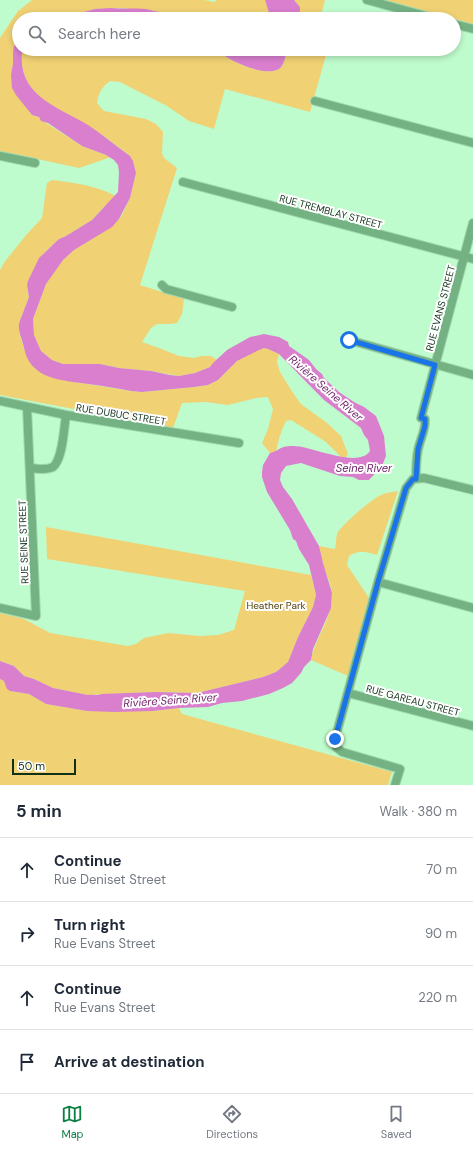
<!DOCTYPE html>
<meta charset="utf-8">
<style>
:root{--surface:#fff;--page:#f2f2f3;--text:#1f2937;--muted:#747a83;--line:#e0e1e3;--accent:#0b8043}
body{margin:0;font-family:"DM Sans",sans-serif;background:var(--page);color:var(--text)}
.scale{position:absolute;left:12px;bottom:10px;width:64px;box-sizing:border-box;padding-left:4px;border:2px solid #10301a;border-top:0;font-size:11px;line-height:14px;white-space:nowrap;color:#10301a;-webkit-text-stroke:3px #fff;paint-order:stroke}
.stop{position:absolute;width:12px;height:12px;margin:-9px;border:3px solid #1a73e8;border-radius:50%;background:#fff}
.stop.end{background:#1a73e8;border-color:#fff;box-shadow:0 1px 4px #0008}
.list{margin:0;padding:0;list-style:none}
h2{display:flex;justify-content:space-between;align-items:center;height:52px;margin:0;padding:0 16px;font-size:17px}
h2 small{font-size:13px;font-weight:400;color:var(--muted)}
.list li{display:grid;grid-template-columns:26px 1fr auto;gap:12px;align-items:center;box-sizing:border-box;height:64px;padding:0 16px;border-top:1px solid var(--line)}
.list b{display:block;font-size:15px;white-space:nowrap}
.list p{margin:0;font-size:13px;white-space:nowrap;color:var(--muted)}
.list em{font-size:13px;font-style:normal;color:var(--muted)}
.icon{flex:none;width:22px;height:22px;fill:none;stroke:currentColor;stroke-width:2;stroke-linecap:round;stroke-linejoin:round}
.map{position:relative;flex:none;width:473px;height:785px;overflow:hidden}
.search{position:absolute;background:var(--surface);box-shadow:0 2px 6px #0003;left:12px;right:12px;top:12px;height:44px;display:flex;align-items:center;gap:10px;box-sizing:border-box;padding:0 14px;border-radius:22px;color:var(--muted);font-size:15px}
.sheet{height:308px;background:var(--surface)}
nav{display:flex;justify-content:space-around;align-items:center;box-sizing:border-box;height:56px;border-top:1px solid var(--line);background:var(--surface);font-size:11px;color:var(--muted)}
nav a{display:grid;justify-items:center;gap:2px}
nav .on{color:var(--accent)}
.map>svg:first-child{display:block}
.green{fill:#f0d174}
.water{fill:#d97fce}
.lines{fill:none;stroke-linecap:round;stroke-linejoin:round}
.street-casing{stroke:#a0d7ad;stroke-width:10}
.street{stroke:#74b283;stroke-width:8}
.route{stroke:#1a73e8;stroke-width:5}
.labels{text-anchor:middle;stroke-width:4;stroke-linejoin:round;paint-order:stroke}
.street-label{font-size:10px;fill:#10301a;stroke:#fff}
.park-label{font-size:10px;fill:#4e3e07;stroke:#fff}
.water-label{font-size:11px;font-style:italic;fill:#6c1c66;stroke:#fff}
</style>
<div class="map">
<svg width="473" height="785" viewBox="0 0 473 785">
<rect width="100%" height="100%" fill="#bffccd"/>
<path class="green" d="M32 0H204L215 2 216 0H265L271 19H189L146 9H139L134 10 124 8 95 9 80 13 51 16 45 19H19V41L11 74 26 107 32 115 39 117 40 119 82 146 111 157 79 168 0 151V38L18 11Z
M294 0H325L320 19H294L300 7Z
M384 0H473V24Z
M29 49H214C226 59 264 78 279 69 284 66 286 55 287 49H312L311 52 326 55 310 112 225 89 214 129 189 121 167 106 120 82 110 81C101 88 99 92 97 103L104 111 146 119 156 124 163 132 162 153 164 158 177 168 140 285 184 299 182 314 177 323 169 324H157L151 328 142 342 159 348 179 356 194 358 201 356H211L217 360 210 367 195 373 179 376 151 371 119 368 100 364H63L52 360 41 351 34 335 33 319 46 284 58 266 63 260 74 250 103 232 119 219 122 215 130 198 136 173 133 161 130 156C118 147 107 138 95 130 65 110 18 99 22 53Z
M52 180C75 183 94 185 116 196L100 211 92 220 66 236 59 239 43 254 35 267 27 285 29 297 19 323C18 333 23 344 26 354L62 380 131 391 142 392 194 387 208 385 218 380 237 361 251 353 264 348 268 349 279 354 277 362 280 372 293 393 301 404 327 423 341 436 348 454 346 457H341L326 442 291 420 286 421C281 431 278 441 276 452L270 453 262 443 268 429 273 409 268 397 256 398 228 405 206 402 182 403 173 428 0 395V270L6 260 27 234 42 218 47 183Z
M398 491 377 555C366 552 360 549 349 556L347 565 369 598 348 676 311 660C315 639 330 621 332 599 333 587 326 575 323 564 321 558 320 552 319 546L335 549C336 544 336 538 337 534 340 526 372 499 379 496 384 493 392 492 398 491Z
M46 527 311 575 316 595 313 607 298 637 288 662 276 672 263 677 197 693 155 692 88 695 53 688 34 679 24 676 14 666 0 661V613L24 619 50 633 128 646 136 644 144 638 168 633 200 636 218 635 234 630 245 591 47 559Z
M0 679 4 681 10 691 29 694 46 704 87 711H153L179 708 182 714 392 772 388 785H0Z"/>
<path class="water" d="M265 0H294L300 7V11L294 19H271Z
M110 8C122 9 134 8 146 9L189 19H45L51 16 80 13 95 9Z
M19 41V49H29L22 53C18 96 58 107 88 125 102 134 116 146 130 156L133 161 136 173 130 198 119 219 112 227 74 250 63 260 46 284 33 319 34 335 41 351 52 360 63 364H100L119 368 151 371 170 375 179 376 195 373 210 367 213 363 227 350 250 337 264 334 279 337 288 342 289 346 309 360 316 369 322 374 324 378 339 392 354 402 364 407 376 416 384 436 386 456 382 466 369 480H359L353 477 340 476 301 463 286 466 281 473 280 480 283 487 292 499 319 546 323 563 332 593 331 608 313 649 311 660 304 667 301 673 292 683 283 688 269 694 242 701 222 703 208 707 179 708 153 711 114 712 87 711 46 704 29 694 10 691 7 689 4 681 0 679V661L14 666 24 676 34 679 53 688 88 695C92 694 97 696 101 694L155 692 197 693 263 677 276 672 288 662 298 637 313 607 316 595 309 565 299 549 296 541 293 539 290 530 267 492 262 477V472L263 465 270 453C275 452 277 450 281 448 285 446 290 446 294 446 311 446 358 469 370 451L368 440 364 435 361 428 324 400 279 354 268 349 264 348 259 350 237 361 218 380 208 385 194 387 142 392 131 391C117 388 103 386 88 384 70 381 44 381 31 364 26 358 25 351 23 344 21 336 18 331 19 323L29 297 27 285 28 281 39 258 59 239 66 236 92 220 118 192 119 172 118 165 114 160 106 155 82 146 48 123 41 121 39 117 32 115 16 95 12 88 11 74 13 64V53L14 46Z
M214 49H287C286 55 284 66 279 69 263 78 227 59 214 49Z"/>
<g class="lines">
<g class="street-casing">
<path id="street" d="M367 0 437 19
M454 24 473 29
M315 101 473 143
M0 156 35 163
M183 182 473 259
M162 285 166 289 232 307
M349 340 473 375
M0 401 66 415 239 443
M31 468C37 469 47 470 53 467 63 459 64 427 66 415
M416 479C416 469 416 459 418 450 420 439 426 430 425 419L421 418 473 223
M378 582 473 608
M0 608 36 616 27 407
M348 693 473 726
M395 785 400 769 342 752 336 747 335 739 378 582 406 488 413 479 424 478 473 490"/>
</g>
<use href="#street" class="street"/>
</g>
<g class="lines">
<path class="route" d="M335 739 378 582 406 488 413 479H416L418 449 425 426V419L421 418 435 365 349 340"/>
</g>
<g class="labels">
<g class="street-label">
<text transform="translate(331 211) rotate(15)" y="4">RUE TREMBLAY STREET</text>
<text transform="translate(440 308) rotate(-75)" y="4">RUE EVANS STREET</text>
<text transform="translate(121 414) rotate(9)" y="4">RUE DUBUC STREET</text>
<text transform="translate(23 542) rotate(-92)" y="4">RUE SEINE STREET</text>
<text transform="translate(413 700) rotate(15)" y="4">RUE GAREAU STREET</text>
</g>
<g class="park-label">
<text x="276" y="609">Heather Park</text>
</g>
<g class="water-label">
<text transform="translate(326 388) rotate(41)" y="4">Rivière Seine River</text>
<text x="364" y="472">Seine River</text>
<text transform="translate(170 700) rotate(-4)" y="4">Rivière Seine River</text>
</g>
</g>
</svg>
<div class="scale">50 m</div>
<div class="stop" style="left:349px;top:340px"></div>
<div class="stop end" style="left:335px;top:739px"></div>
<div class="search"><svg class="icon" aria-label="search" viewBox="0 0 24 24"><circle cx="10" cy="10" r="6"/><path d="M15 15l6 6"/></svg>Search here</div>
</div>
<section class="sheet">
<h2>5 min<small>Walk · 380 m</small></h2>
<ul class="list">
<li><svg class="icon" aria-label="ahead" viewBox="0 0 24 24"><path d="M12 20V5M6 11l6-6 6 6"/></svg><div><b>Continue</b><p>Rue Deniset Street</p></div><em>70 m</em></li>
<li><svg class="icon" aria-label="right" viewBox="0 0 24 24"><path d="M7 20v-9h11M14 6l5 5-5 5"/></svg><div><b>Turn right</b><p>Rue Evans Street</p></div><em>90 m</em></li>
<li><svg class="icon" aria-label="ahead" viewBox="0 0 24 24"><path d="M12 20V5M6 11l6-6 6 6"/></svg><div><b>Continue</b><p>Rue Evans Street</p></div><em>220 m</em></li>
<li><svg class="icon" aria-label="arrive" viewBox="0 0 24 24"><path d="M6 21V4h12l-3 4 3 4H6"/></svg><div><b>Arrive at destination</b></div></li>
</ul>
</section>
<nav>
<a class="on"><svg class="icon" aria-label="map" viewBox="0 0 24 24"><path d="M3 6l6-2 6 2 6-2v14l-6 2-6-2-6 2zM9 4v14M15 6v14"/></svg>Map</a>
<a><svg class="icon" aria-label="directions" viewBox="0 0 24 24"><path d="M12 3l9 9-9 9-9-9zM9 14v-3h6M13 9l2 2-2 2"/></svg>Directions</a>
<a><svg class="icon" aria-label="saved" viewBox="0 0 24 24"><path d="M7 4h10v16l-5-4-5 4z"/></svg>Saved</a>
</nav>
